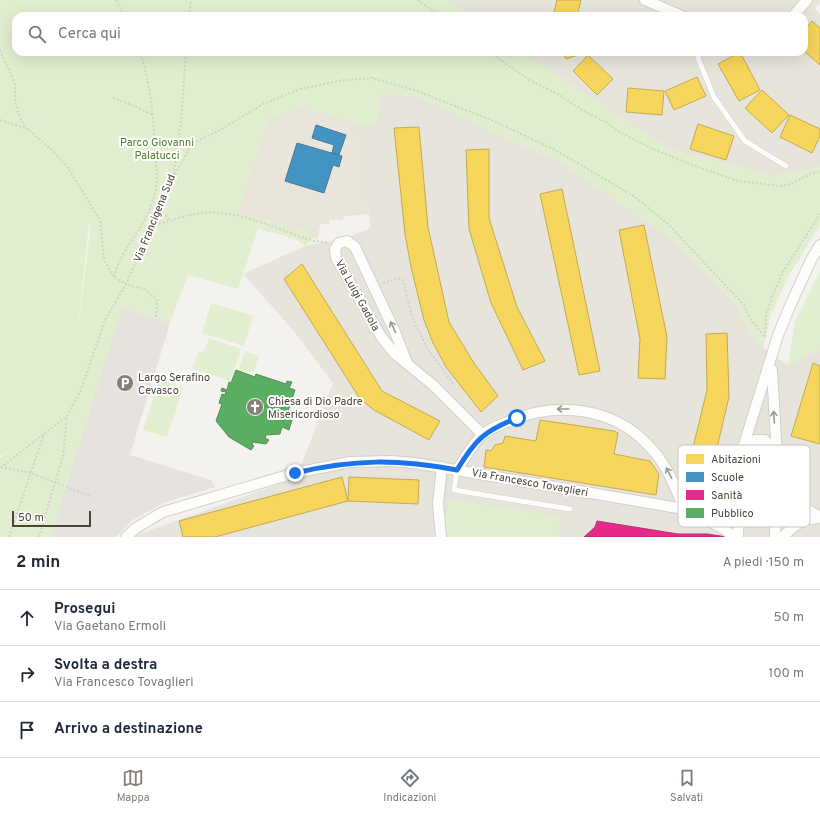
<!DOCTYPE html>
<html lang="it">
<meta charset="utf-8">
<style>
:root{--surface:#fff;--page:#f6f6f7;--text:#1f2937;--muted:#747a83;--line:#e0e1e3;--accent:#868178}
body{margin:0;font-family:Overpass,sans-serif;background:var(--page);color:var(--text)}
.scale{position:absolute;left:12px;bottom:10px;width:79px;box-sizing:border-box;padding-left:4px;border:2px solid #4b4439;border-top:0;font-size:11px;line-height:14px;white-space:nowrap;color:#4b4439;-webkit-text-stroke:3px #fff;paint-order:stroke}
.stop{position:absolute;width:12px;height:12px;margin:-9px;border:3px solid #1a73e8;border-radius:50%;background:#fff}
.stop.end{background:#1a73e8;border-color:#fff;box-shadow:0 1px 4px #0008}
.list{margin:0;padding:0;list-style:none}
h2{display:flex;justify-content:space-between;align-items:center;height:52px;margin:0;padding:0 16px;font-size:17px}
h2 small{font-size:13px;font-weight:400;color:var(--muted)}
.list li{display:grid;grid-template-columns:26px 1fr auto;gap:12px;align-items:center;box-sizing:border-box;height:56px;padding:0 16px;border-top:1px solid var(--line)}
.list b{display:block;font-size:15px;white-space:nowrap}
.list p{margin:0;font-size:13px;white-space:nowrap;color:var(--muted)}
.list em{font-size:13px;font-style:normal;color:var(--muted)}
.icon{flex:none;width:22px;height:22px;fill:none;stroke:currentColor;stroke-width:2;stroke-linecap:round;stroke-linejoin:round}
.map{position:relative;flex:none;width:820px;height:537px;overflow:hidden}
.search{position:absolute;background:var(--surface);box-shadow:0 4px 16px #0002;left:12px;right:12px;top:12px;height:44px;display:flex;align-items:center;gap:10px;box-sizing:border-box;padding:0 14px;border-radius:12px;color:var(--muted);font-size:15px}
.sheet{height:220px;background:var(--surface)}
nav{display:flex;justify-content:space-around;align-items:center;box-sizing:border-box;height:56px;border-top:1px solid var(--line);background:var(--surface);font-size:11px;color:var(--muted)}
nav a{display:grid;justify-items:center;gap:2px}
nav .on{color:var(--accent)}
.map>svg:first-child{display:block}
.residential{fill:#e7e4dc}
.education{fill:#eae5da}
.green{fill:#e1eecf;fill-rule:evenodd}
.parking{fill:#e6e3df}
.homes{fill:#f6d55c;stroke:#c3aa52}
.schools{fill:#4393c3;stroke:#457b9a}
.health{fill:#e7298a;stroke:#b83172}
.public{fill:#5aae61;stroke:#568e55}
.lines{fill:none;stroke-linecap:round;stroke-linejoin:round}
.service-casing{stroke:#d2d0cb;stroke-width:6}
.minor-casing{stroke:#d2d0cb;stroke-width:12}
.path{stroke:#d3d2cc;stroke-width:2;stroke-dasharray:2 2;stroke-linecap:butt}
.service{stroke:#fdfdfc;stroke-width:5}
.minor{stroke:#fdfdfc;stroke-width:10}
.oneway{stroke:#9b9791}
.route{stroke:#1a73e8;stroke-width:5}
.labels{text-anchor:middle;stroke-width:4;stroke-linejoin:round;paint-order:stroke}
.park-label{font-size:11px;fill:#4a7f2a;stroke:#fff}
.street-label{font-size:11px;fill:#4b4439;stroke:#fff}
.poi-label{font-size:11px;fill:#4b4439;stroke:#fff;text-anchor:start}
.key{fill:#fff;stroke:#c9c7c4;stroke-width:1}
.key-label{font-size:11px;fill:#4b4439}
</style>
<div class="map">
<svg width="820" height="537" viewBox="0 0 820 537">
<rect width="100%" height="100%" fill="#f4f2ee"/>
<path class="residential" d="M448 0H820V3L815 8 820 14V166L774 176 668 148 521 52H804V16H469Z
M381 94 417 96 563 164 667 236 716 283 738 308 751 334 763 348 788 365 820 350V537H131L296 478 333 383 293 330 243 274 305 246 342 239 371 228 355 122Z"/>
<path class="education" d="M301 107 355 122 369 214 344 216 343 221 330 219 329 225 321 223 317 240 313 238 309 232 238 212 268 119Z"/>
<path class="green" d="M0 0H448L469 16H16V52H521L668 148 774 176 820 166V225L788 277 771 314 763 348 751 334 738 308 716 283 667 236 563 164 417 96 381 94 377 125 359 127 355 122 301 107 268 119 238 212 309 232 313 238 305 246 296 239 258 229 238 289 188 275 170 323 122 310 50 537H0V458L12 450 0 456ZM89 222 91 224 76 345Z
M820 271V350L788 365 795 321Z
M211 303 253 316 244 346 202 333Z
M209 338 241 349 230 381 192 368 198 352 203 353Z
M245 351 259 356 253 373 239 369Z
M159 380 183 387 167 437 143 430Z
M448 499 562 516 558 537H448L445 524Z"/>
<path class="parking" d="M122 309 170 323 130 455 211 480 215 487 163 503 133 520 116 537H50Z"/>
<path class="homes" d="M557 0H581L577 16 554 12Z
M812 21 820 28V65L804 51V31Z
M563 52H587L566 59Z
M740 52 760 90 739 101 718 64Z
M588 55 613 79 597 95 573 71Z
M697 77 706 96 674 110 665 91Z
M628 88 664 91 662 115 626 112Z
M762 90 789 115 772 133 745 108Z
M790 115 820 129V136L812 153 780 137Z
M698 124 734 136 726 160 690 149Z
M419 127 428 227 449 322 474 363 498 396 481 412 446 367 433 343 424 320 411 267 405 234 394 128Z
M489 149V218L517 307 545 361 523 370 491 303 469 229 466 150Z
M562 189 600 371 579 375 540 194Z
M644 225 667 337 665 379 638 378 640 339 619 230Z
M302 264 382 391 440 421 429 440 374 410 360 399 284 279Z
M727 333 729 397 712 469 689 464 707 390 706 334Z
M813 363 820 366V444L791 436Z
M540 420 614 431 618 433 614 454 650 461 659 474 656 495 484 467 486 450 491 451 495 445 503 443 505 436 536 441Z
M342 477 348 501 215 537H183L179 521Z
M349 477 419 480 418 504 348 501Z"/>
<path class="schools" d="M316 125 346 135 339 155 332 153 334 145 312 138Z
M297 143 342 156 339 167 333 165 324 193 285 181Z"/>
<path class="health" d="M597 521 678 534H707L727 537H584L595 527Z"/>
<path class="public" d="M236 370 255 377 256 374 286 384 287 381 292 382 289 388 295 390 288 411 292 412 291 415 287 413 285 418 292 420 289 430 282 427 280 434 266 435 265 438 269 440 266 444 253 442 252 445 254 446 251 450 229 437 216 421 222 404 219 403 222 394 225 395 226 392 221 391 222 388 227 390 229 382 231 383Z"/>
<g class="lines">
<g class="service-casing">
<path id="service" d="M700 52 698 58 714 97 745 141 786 166
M457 470 454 490 570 509"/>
</g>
<g class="minor-casing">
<path id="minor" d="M645 0 682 16
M793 16 807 0
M407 363 395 332 355 247 347 241 339 243 335 249 336 258 382 338 395 354 433 385 483 435
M772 370 777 456 775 537
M743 448 755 440H765L777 456
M457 470C465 458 472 445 482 435 490 428 502 424 512 420 559 401 614 408 649 446 667 464 675 487 684 509
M777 478 788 498 820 517
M684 509C699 521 720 522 732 536
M126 537 136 528 163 512 295 473 350 462 391 461 415 463 684 509C711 503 725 504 740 477
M441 537 438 503 442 467
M738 537 740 477 743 448 778 335 790 306 811 260 820 245
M782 537 802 520 820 518"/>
</g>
<path class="path" d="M116 0 124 16
M418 0 440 16
M189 16 191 0
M0 50 15 84V101L19 115 24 126 53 151 68 168 100 220 104 260 114 277 126 284 105 320 81 390 67 416 0 468
M489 52 528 79 563 97 580 109 606 122 616 130 655 150 698 167 738 181 781 186 791 184 812 173 820 172
M113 98 130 104 153 115
M0 120 25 128
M173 178 192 144 220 130 263 104 300 89 344 80 372 78 414 90 496 122 555 150 635 197 668 224 744 305 751 320 765 337
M160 209 170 221
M151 226C168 222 185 215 201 213 239 209 276 229 310 240 316 242 322 241 328 243
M114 277C120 251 142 231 151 206 160 183 156 169 155 146 153 114 150 82 140 52
M383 283 398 278 403 280 412 317 427 348 453 384
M156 317 157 300 144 289 126 284 173 178 181 121 186 52
M765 337 766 315 772 296 783 272 820 214
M1 467 31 473 90 496
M750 498 767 499
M9 537 44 434
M39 537 63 456 67 416"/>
<use href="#service" class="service"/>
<use href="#minor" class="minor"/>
</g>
<defs><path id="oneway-shaft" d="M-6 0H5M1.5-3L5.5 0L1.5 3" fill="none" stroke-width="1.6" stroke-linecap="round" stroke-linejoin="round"/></defs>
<g class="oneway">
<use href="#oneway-shaft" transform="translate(393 327) rotate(-115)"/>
<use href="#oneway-shaft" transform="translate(563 409) rotate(180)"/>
<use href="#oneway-shaft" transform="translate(774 417) rotate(-94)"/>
<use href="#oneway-shaft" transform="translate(669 473) rotate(-117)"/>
</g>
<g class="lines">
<path class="route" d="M295 473C354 459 398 459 457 470 475 440 484 431 517 418"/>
</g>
<defs>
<g id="parking-disc" transform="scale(0.9)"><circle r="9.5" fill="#868178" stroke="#fff"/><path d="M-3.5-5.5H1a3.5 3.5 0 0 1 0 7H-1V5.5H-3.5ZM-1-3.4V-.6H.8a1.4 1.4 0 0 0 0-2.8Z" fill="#fff"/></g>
<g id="church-disc" transform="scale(0.9)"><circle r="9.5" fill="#868178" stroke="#fff"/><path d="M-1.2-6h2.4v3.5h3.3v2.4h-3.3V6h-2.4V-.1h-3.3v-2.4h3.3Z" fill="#fff"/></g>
</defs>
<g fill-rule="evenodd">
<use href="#parking-disc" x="125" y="383"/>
<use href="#church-disc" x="255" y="407"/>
</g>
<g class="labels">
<g class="park-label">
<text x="157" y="146">Parco Giovanni<tspan x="157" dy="13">Palatucci</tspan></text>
</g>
<g class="street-label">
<text transform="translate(154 218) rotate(-68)" y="4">Via Francigena Sud</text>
<text transform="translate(358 295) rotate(61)" y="4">Via Luigi Gadola</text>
<text transform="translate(530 482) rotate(10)" y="4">Via Francesco Tovaglieri</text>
</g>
<g class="poi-label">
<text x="138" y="381">Largo Serafino<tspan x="138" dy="13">Cevasco</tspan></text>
<text x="268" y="405">Chiesa di Dio Padre<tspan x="268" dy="13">Misericordioso</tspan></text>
</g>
</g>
<rect x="678" y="445" width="132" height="82" rx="6" class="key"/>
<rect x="686" y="454" width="18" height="10" fill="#f6d55c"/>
<rect x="686" y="472" width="18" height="10" fill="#4393c3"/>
<rect x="686" y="490" width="18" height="10" fill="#e7298a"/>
<rect x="686" y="508" width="18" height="10" fill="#5aae61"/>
<g class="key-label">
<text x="711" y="463">Abitazioni</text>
<text x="711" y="481">Scuole</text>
<text x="711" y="499">Sanità</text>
<text x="711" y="517">Pubblico</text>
</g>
</svg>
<div class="scale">50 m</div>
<div class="stop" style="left:517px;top:418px"></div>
<div class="stop end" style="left:295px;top:473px"></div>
<div class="search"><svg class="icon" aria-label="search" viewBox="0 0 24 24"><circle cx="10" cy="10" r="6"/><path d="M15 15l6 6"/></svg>Cerca qui</div>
</div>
<section class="sheet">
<h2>2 min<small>A piedi · 150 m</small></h2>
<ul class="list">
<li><svg class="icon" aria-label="ahead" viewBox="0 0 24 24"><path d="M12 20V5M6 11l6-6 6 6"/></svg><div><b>Prosegui</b><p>Via Gaetano Ermoli</p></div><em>50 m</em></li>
<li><svg class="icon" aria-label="right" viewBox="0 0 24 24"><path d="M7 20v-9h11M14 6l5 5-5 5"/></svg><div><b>Svolta a destra</b><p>Via Francesco Tovaglieri</p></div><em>100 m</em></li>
<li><svg class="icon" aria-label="arrive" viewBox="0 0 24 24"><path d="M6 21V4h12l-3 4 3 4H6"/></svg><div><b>Arrivo a destinazione</b></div></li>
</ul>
</section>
<nav>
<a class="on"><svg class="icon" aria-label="map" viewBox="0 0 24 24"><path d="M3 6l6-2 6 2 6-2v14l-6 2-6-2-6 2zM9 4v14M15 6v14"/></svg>Mappa</a>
<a><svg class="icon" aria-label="directions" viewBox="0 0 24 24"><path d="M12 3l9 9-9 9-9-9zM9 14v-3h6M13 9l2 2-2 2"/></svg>Indicazioni</a>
<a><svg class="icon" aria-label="saved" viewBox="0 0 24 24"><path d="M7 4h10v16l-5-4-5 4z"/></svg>Salvati</a>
</nav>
